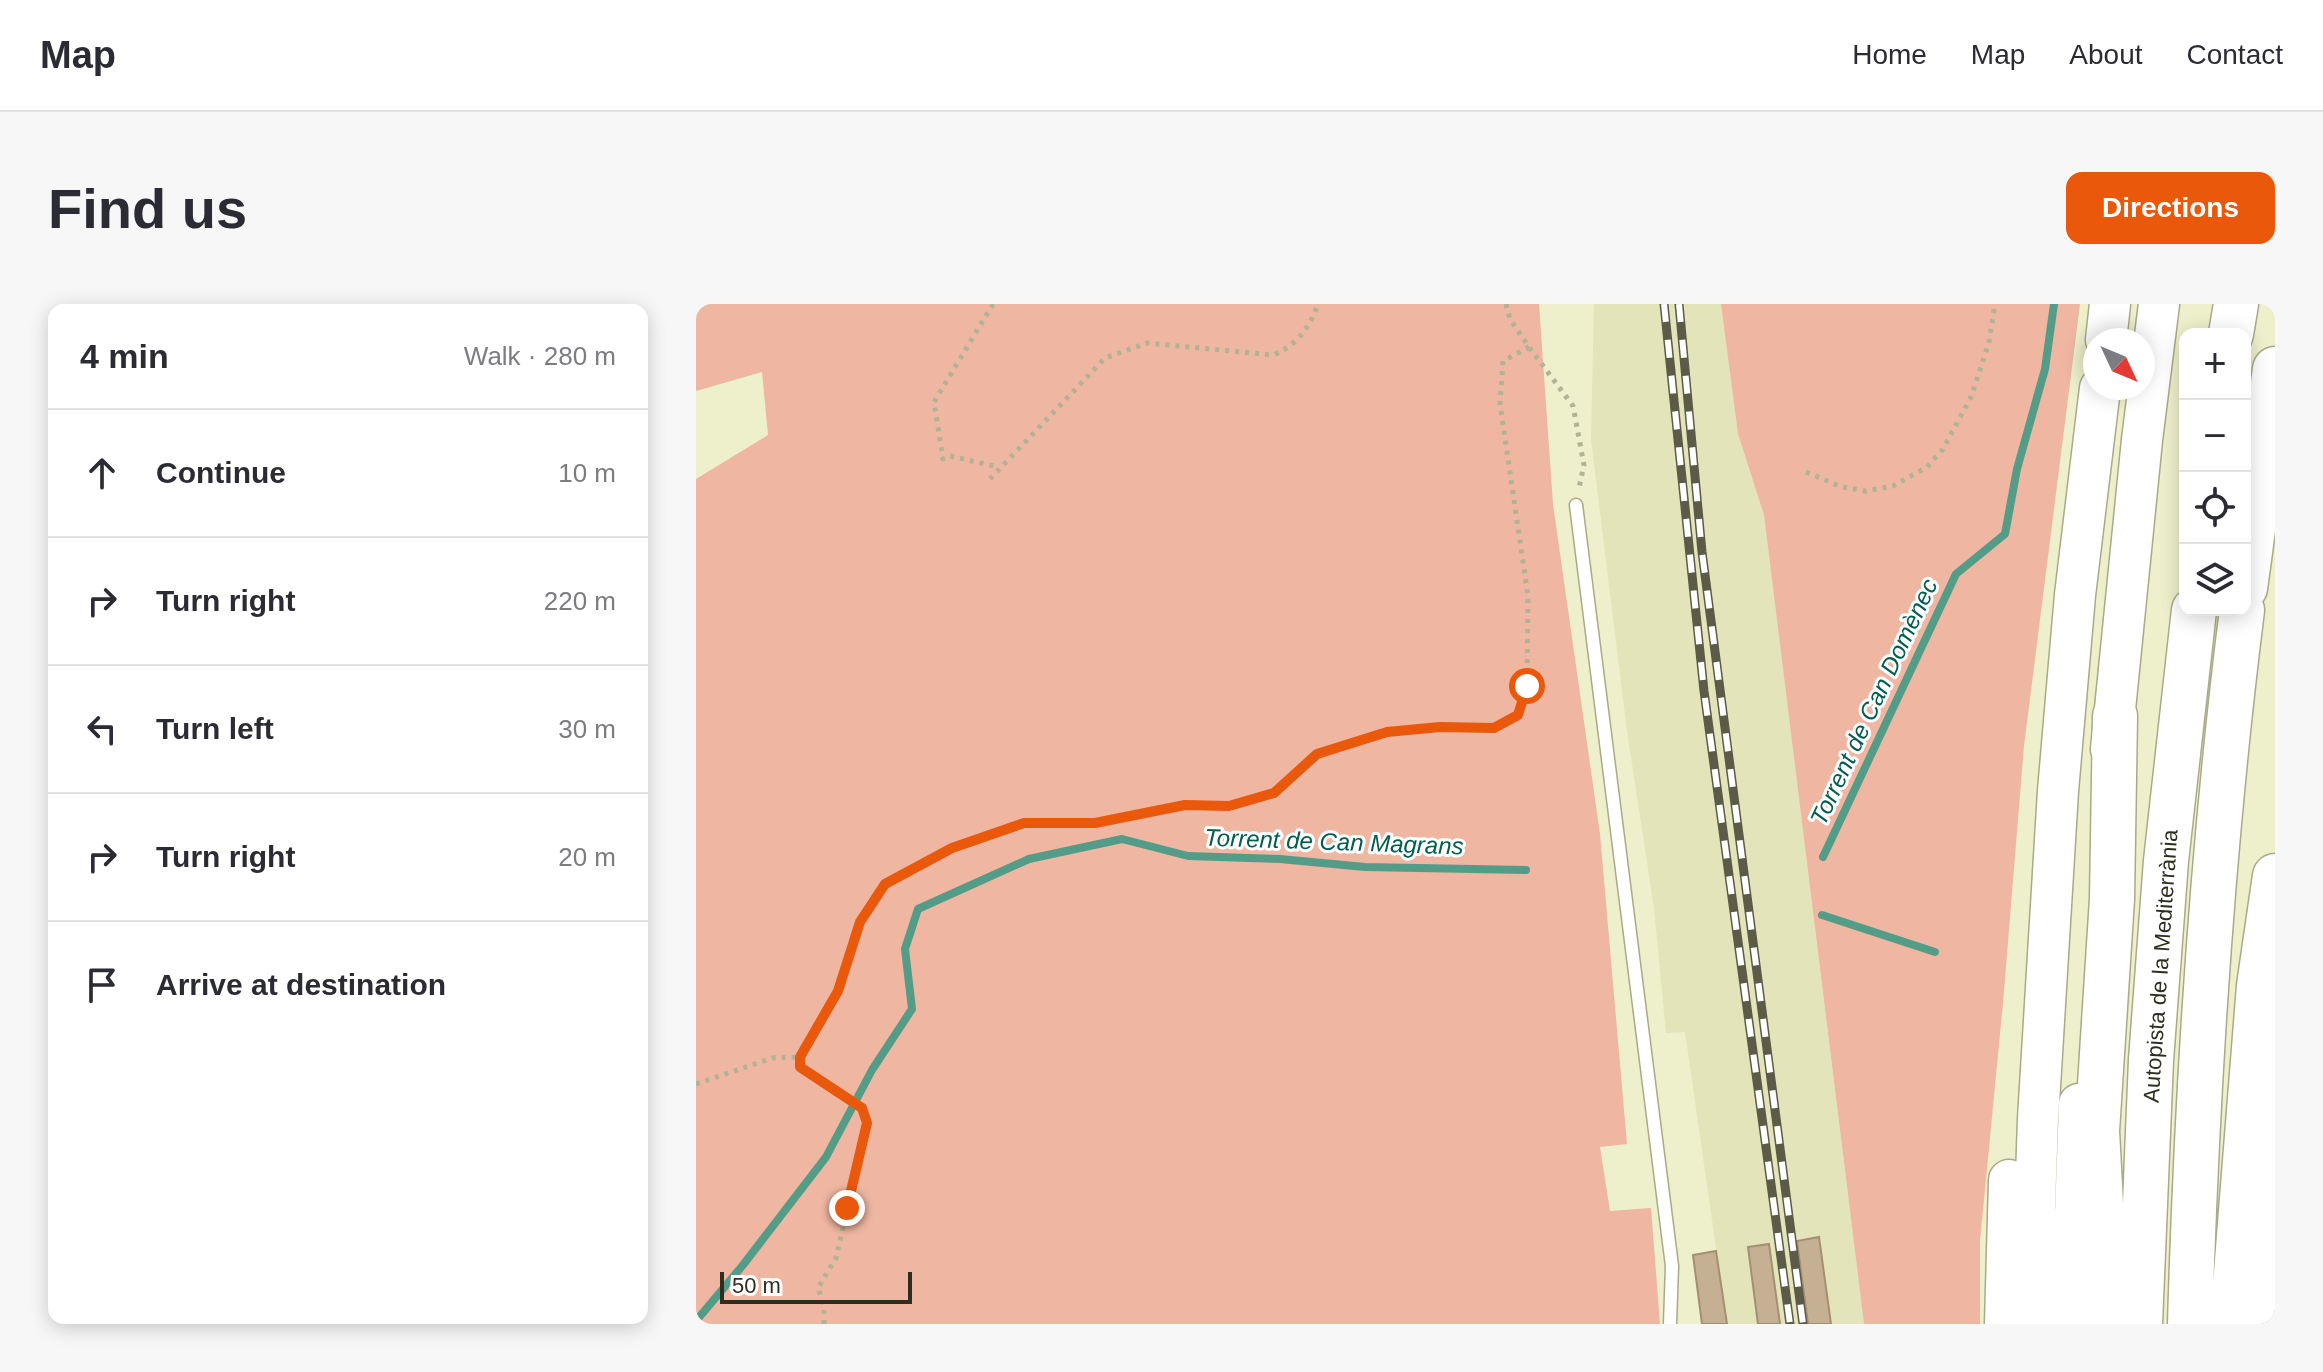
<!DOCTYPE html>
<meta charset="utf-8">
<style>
:root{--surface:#fff;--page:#f7f7f7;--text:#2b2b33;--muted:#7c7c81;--line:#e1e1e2;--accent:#ea580c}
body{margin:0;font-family:Helvetica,sans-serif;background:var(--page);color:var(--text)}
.controls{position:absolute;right:24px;top:24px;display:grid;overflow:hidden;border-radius:16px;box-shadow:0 4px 20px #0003}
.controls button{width:72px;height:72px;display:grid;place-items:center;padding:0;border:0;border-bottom:2px solid var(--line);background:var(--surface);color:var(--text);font:40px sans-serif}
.compass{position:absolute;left:1387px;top:24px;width:72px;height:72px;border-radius:50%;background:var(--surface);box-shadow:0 4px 20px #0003;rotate:134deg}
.scale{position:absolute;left:24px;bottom:20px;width:192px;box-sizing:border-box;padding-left:8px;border:4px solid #2e2e20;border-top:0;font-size:22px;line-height:28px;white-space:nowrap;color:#2e2e20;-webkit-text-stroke:6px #fff;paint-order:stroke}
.stop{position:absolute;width:24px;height:24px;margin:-18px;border:6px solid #ea580c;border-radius:50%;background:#fff}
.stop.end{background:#ea580c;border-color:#fff;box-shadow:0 2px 8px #0008}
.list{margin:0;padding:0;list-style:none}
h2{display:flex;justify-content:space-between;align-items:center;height:104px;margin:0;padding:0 32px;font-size:34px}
h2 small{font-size:26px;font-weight:400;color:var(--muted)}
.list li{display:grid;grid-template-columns:52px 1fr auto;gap:24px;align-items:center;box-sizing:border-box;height:128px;padding:0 32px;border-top:2px solid var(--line)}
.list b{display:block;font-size:30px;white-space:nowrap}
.list em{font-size:26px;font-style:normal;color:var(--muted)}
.icon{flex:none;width:44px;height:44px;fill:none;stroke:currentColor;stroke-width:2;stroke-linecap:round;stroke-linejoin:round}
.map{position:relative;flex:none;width:1579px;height:1020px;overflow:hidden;border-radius:16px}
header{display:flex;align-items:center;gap:48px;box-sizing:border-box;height:112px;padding:0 40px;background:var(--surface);border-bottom:2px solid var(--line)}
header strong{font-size:38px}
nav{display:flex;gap:44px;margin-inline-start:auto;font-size:28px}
.intro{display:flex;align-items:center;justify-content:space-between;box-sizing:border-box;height:192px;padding:0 48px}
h1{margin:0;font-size:56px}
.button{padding:20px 36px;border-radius:16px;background:var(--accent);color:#fff;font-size:28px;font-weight:700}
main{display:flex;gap:48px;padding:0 48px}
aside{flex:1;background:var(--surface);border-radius:16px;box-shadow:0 4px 20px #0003}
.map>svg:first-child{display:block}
.built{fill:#e3e4b9}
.green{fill:#efb6a2}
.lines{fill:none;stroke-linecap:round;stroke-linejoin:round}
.stream{stroke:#539d88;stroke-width:8}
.building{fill:#c6b093;stroke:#a48f73;stroke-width:2}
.service-casing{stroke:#a9aa87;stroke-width:15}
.trunk-casing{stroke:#a9aa87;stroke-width:43}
.motorway-casing{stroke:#a9aa87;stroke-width:47}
.path{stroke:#b2b295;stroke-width:5;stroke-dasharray:4 6;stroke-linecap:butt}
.service{stroke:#fff;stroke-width:12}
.trunk{stroke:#fff;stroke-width:40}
.motorway{stroke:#fff;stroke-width:44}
.rail-casing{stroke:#5b5b48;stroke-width:9}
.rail{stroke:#fff;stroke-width:6;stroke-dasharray:18;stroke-linecap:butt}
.route{stroke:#ea580c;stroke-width:10}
.labels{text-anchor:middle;stroke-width:6;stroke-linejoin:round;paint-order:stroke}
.street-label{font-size:22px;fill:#2e2e20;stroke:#fff}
.water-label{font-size:24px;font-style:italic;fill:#005e4f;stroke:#fff}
</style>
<header>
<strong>Map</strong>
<nav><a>Home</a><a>Map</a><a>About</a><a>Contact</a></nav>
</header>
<div class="intro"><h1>Find us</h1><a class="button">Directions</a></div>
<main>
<aside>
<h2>4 min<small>Walk · 280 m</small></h2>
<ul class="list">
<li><svg class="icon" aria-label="ahead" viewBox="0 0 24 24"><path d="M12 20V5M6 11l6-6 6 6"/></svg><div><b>Continue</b></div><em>10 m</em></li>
<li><svg class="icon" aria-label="right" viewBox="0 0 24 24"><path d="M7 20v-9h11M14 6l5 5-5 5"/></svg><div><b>Turn right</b></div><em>220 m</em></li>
<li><svg class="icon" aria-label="left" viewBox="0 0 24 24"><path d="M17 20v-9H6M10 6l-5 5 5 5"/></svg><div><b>Turn left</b></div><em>30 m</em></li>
<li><svg class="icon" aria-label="right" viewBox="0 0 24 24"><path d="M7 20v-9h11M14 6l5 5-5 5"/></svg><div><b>Turn right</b></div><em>20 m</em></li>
<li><svg class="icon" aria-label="arrive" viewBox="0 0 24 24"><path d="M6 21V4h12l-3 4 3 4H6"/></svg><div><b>Arrive at destination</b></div></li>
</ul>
</aside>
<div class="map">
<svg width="1579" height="1020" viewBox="0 0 1579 1020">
<rect width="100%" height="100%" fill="#eeefcb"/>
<path class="built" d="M898 0H1025L1042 130 1068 211 1168 1020H1031L989 728 970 729 958 604 931 427 895 135Z"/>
<path class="green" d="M0 0H843L857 200 904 530 931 840 904 843 914 907 955 904 964 1020H0V175L72 131 66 68 0 87Z
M1025 0H1384L1328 442 1307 699 1284 937V1020H1168L1068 211 1042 130Z"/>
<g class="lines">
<path class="stream" d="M1127 553 1260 270 1309 230 1321 165 1349 65 1358 0
M1126 611 1239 648
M0 1017 47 961 130 853 176 766 216 705 209 645 222 605 333 555 426 535 492 552 584 555 669 563 830 566"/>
</g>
<path class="building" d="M1123 933 1135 1020H1112L1101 937Z
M1073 940 1084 1020H1062L1052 943Z
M1020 947 1031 1020H1006L997 951Z"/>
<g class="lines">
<g class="service-casing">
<path id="service" d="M880 201 976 962 974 1020"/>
</g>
<g class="trunk-casing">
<path id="trunk" d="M1410 36 1414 0
M1415 445 1446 136 1463 0
M1309 1020 1313 876
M1342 1020 1339 903 1342 815 1362 487 1379 291 1404 84
M1375 1020 1383 800
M1564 1020V974L1577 772"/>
</g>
<g class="motorway-casing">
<path id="motorway" d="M1535 30 1540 0
M1549 284 1579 65
M1407 1020 1408 955 1401 827 1416 595 1419 412
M1444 1020 1455 756 1470 557 1498 306
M1494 1020C1501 781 1516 543 1546 306
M1536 1020 1563 682 1579 572"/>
</g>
<path class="path" d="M297 0 238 98 247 155 254 152 303 163
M810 0 814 15 833 43 877 102 888 161 883 184
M1110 168 1146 183 1170 187 1197 182 1231 163 1247 145 1275 93 1293 38 1299 0
M294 175 409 54 451 39 577 51C600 42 614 23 622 0
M0 780 76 754 104 753
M128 1020V1001L122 984 140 954 171 819 166 804 104 763V753L142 687 164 618 189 580 256 544 328 519H399L489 501 533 502 578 489 621 450 691 428 744 423 798 424 822 411 831 382 832 292 804 100 807 57 833 43"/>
<use href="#service" class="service"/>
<use href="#trunk" class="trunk"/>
<use href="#motorway" class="motorway"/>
<g class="rail-casing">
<path id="rail" d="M968 0 1008 387 1094 1020
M983 0 1006 248 1107 1020"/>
</g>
<use href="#rail" class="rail"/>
</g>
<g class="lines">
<path class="route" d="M151 904 171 819 166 804 104 763V753L142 687 164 618 189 580 256 544 328 519H399L489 501 533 502 578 489 621 450 691 428 744 423 798 424 822 411 831 382"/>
</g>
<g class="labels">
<g class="street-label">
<text transform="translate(1464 662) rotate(-86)" y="8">Autopista de la Mediterrània</text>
</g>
<g class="water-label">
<text transform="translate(1178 398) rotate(-65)" y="8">Torrent de Can Domènec</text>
<text transform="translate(638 538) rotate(2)" y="8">Torrent de Can Magrans</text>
</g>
</g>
</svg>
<div class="controls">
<button>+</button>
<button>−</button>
<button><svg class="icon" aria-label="locate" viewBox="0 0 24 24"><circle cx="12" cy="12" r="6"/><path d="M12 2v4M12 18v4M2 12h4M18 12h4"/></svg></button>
<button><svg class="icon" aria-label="layers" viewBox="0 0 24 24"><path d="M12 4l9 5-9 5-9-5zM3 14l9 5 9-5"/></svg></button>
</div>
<svg class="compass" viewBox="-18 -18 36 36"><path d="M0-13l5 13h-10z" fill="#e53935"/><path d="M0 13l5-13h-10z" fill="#7c7c81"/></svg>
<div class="scale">50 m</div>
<div class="stop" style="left:831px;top:382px"></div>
<div class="stop end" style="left:151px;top:904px"></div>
</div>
</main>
